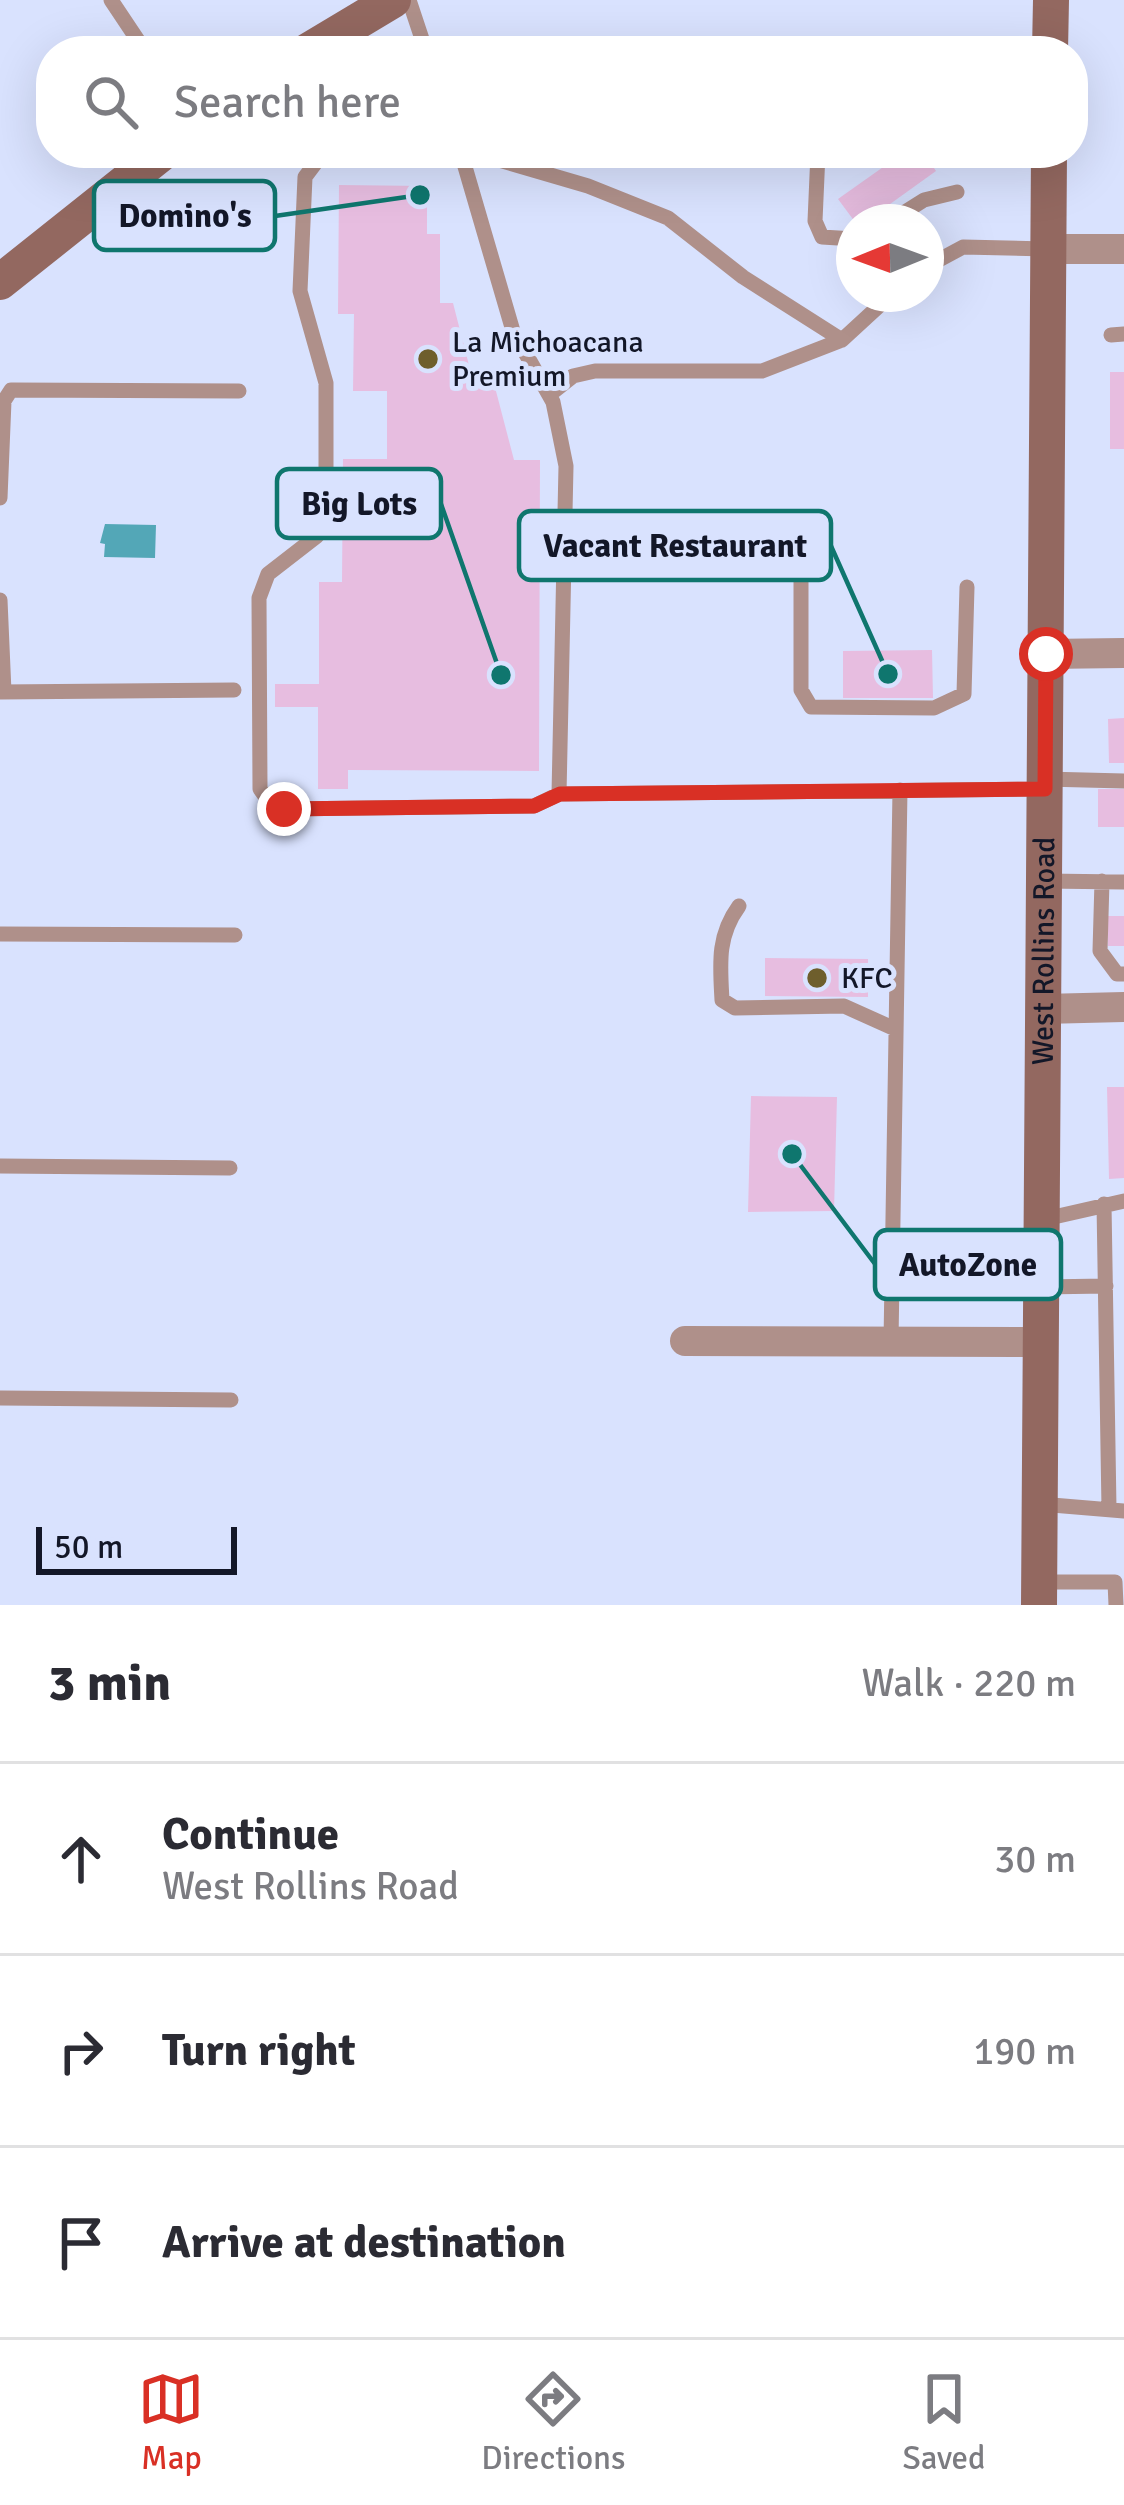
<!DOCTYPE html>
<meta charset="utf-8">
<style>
:root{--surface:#fff;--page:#f7f7f7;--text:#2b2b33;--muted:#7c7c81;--line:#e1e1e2;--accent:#d93025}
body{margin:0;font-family:Signika,sans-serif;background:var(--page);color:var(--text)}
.compass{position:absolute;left:836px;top:204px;width:108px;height:108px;border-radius:50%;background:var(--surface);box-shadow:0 12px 48px #0002;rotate:269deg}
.scale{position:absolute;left:36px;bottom:30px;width:201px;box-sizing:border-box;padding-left:12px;border:6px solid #131728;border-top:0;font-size:33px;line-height:42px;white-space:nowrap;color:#131728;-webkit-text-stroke:9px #d9e2fe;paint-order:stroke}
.stop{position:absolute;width:36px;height:36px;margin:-27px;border:9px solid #d93025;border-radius:50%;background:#fff}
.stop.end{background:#d93025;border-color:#fff;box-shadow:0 3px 12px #0008}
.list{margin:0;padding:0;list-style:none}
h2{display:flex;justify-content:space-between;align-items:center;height:156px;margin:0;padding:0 48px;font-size:51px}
h2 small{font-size:39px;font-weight:400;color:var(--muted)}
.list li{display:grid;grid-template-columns:78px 1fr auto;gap:36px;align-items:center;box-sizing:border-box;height:192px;padding:0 48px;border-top:3px solid var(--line)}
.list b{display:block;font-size:45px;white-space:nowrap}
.list p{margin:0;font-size:39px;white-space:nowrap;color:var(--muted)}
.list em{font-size:39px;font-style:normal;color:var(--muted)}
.icon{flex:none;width:66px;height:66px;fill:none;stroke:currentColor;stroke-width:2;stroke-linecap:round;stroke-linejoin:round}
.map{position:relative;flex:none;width:1124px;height:1605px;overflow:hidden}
.search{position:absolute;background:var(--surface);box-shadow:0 12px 48px #0002;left:36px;right:36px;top:36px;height:132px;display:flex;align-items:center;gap:30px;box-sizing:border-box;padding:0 42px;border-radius:48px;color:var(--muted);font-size:45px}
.sheet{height:732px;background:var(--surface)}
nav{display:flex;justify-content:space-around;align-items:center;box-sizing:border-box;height:168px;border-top:3px solid var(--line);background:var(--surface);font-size:33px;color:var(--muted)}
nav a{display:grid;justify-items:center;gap:6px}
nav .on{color:var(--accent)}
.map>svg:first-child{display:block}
.water{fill:#53a7b7}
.building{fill:#e7bde0}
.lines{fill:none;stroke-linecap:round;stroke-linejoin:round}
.lane{stroke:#af908a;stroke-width:15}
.street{stroke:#af908a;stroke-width:30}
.secondary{stroke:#936860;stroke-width:36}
.route{stroke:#d93025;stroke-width:15}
.poi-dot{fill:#6e5e2c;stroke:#d9e2fe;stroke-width:4.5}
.labels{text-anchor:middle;stroke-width:10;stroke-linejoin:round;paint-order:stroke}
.poi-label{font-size:30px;fill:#131728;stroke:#d9e2fe;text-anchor:start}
.street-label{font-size:30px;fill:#131728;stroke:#d9e2fe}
.leader{fill:none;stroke:#0f766e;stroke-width:4.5}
.callout-dot{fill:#0f766e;stroke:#d9e2fe;stroke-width:4.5}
.callout{fill:#d9e2fe;stroke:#0f766e;stroke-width:4.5}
.callout-label{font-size:33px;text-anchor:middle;font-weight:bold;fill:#131728}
</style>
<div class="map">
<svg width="1124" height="1605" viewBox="0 0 1124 1605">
<rect width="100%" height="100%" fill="#d9e2fe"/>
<path class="water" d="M105 524 156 525 155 558 104 557 105 544 100 543Z"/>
<path class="building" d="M903 153H924L936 171 865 222H855L838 199Z
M339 185 427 186V234H440V303H453L472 377 491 372 514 460H540L539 771 348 770V789H318V707H275V684H319V582H342L343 459H387V391H353L354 314H338Z
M1110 372H1124V449H1110Z
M932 650 933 698H843V651Z
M1124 718V763H1109L1108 719Z
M1098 789H1124V827H1098Z
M1108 916H1124V946H1108Z
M765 958 868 959V997L765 996Z
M1107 1087H1124V1178L1109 1179Z
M751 1096 837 1097 834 1211 748 1212Z"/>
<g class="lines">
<path class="lane" d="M111 0 145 51
M409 0 426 51
M323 153 305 177 300 291 326 383V502L317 536 268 574 259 598 260 789 270 803 284 809 534 806 559 794
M461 153 513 331 553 402 566 466 559 794 1042 789
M475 153 588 186 668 218 743 277 842 340 892 294
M818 153 815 221 822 237 854 239
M889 222 924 200 957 192
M926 267 963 247 1047 249
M1111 335 1124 334
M549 395 573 376 595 371H762L842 340
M0 498 4 401 11 390 239 391
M801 578V690L811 707 934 708 964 694 967 587
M0 600 4 692
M0 692 234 690
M1045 779 1124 781
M1044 881 1124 882
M1102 881 1100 951 1117 974H1124
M739 906C717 936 720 964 722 1000L735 1008 844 1006 895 1029
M0 934 235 935
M0 1166 230 1168
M1104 1204 1109 1508
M1045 1219 1124 1201
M1042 1287 1106 1286
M891 1341 900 790
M0 1398 231 1400
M1040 1504 1124 1511
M1040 1582H1115L1116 1605"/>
<path class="street" d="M1047 249H1124
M1046 654 1124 653
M1043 1009 1124 1007
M685 1341 1041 1342"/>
<g class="secondary">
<path d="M308 51 393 0"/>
<path d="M1050 51 1051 0"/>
<path d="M0 282 162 153"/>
<path id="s1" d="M1039 1605 1049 153"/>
</g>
</g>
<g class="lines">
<path class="route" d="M284 809 534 806 560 794 1045 789 1046 654"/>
</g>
<g class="poi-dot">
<circle cx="428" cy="359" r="12"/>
<circle cx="817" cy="978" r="12"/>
</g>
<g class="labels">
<g class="poi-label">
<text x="452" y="352">La Michoacana<tspan x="452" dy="34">Premium</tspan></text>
<text x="841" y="988">KFC</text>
</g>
<g class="street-label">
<text dy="10" stroke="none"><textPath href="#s1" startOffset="654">West Rollins Road</textPath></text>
</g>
</g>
<path class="leader" d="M420 195L275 216M501 675L441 504M888 674L831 546M792 1154L875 1264"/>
<g class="callout-dot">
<circle cx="420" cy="195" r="12"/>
<circle cx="501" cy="675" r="12"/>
<circle cx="888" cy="674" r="12"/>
<circle cx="792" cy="1154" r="12"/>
</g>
<g class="callout">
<rect x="94" y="181" width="181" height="69" rx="12"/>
<rect x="277" y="469" width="164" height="69" rx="12"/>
<rect x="519" y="511" width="312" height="69" rx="12"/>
<rect x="875" y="1230" width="186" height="69" rx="12"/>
</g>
<g class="callout-label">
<text x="185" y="227">Domino's</text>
<text x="359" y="515">Big Lots</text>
<text x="675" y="557">Vacant Restaurant</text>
<text x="968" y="1276">AutoZone</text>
</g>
</svg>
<svg class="compass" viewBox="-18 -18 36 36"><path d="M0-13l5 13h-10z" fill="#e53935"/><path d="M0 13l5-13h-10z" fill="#7c7c81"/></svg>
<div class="scale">50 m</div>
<div class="stop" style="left:1046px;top:654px"></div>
<div class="stop end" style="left:284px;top:809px"></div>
<div class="search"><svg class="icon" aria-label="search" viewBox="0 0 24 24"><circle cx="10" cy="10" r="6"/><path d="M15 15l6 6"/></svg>Search here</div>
</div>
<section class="sheet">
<h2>3 min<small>Walk · 220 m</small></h2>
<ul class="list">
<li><svg class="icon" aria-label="ahead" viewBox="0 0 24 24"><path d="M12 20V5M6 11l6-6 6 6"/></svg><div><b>Continue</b><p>West Rollins Road</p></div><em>30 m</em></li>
<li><svg class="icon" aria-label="right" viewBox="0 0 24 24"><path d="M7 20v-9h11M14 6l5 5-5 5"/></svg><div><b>Turn right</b></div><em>190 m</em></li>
<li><svg class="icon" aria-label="arrive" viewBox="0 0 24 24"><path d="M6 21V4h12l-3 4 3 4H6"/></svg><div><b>Arrive at destination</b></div></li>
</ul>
</section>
<nav>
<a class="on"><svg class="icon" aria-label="map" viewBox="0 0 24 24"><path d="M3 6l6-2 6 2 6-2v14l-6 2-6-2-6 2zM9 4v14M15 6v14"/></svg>Map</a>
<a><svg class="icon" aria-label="directions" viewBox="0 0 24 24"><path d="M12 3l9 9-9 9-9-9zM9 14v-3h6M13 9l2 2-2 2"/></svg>Directions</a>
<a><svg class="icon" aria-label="saved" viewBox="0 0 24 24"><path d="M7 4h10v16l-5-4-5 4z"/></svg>Saved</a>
</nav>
